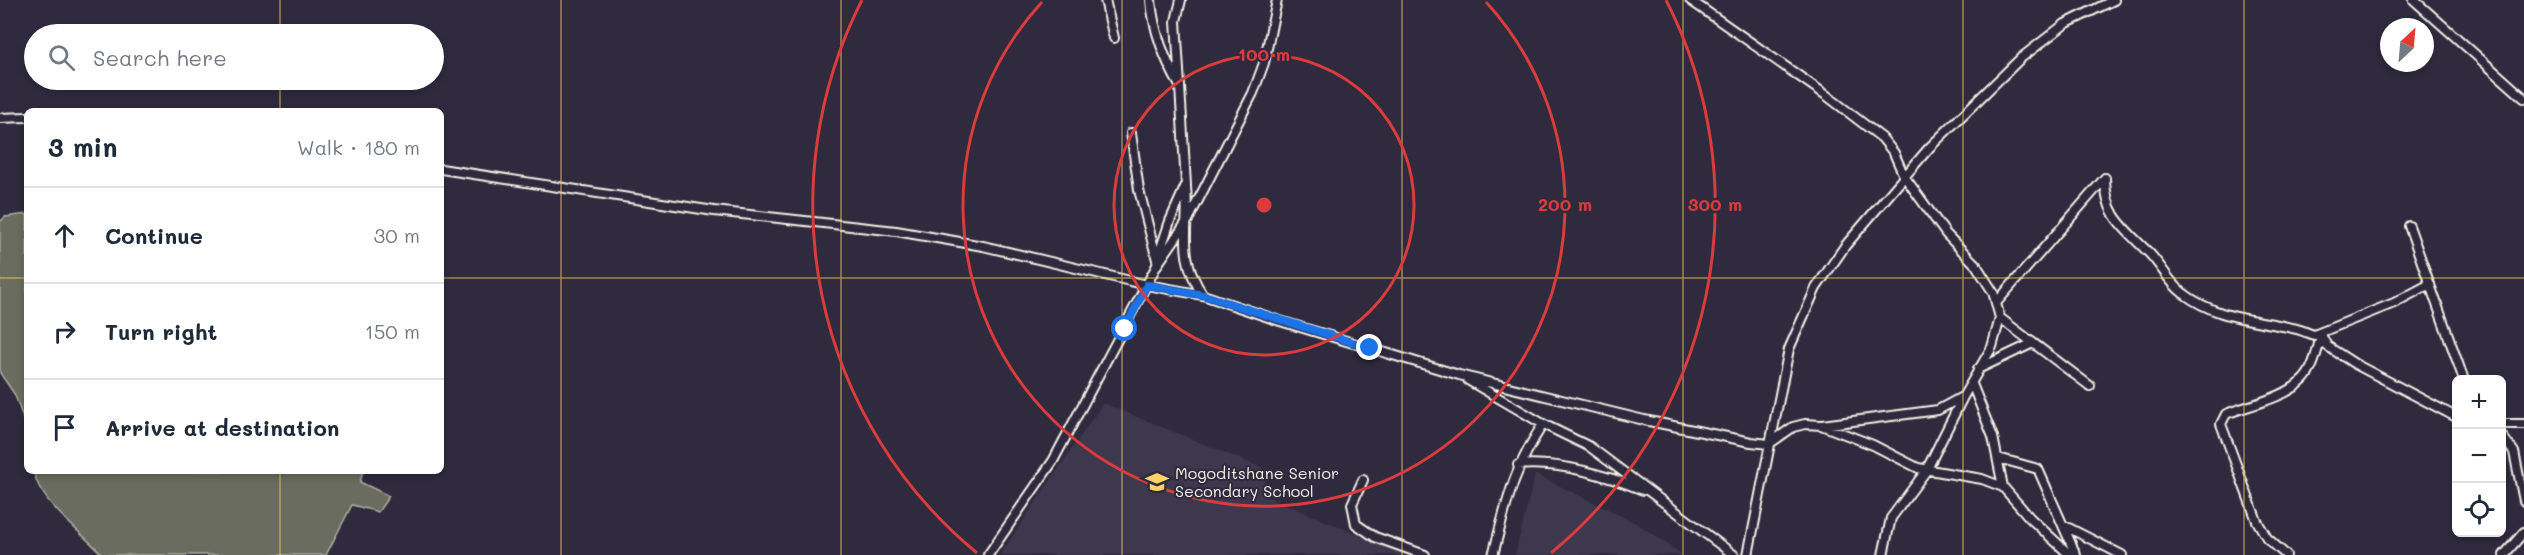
<!DOCTYPE html>
<meta charset="utf-8">
<style>
:root{--surface:#fff;--page:#f6f6f7;--text:#1f2937;--muted:#747a83;--line:#e0e1e3}
body{margin:0;font-family:Mali,sans-serif;background:var(--page);color:var(--text)}
.controls{position:absolute;right:18px;bottom:18px;display:grid;overflow:hidden;border-radius:9px;box-shadow:0 3px 9px #0003}
.controls button{width:54px;height:54px;display:grid;place-items:center;padding:0;border:0;border-bottom:2px solid var(--line);background:var(--surface);color:var(--text);font:30px sans-serif}
.compass{position:absolute;left:2380px;top:18px;width:54px;height:54px;border-radius:50%;background:var(--surface);box-shadow:0 3px 9px #0003;rotate:26deg}
.stop{position:absolute;width:18px;height:18px;margin:-14px;border:4px solid #1a73e8;border-radius:50%;background:#fff}
.stop.end{background:#1a73e8;border-color:#fff;box-shadow:0 2px 6px #0008}
.list{margin:0;padding:0;list-style:none}
h2{display:flex;justify-content:space-between;align-items:center;height:78px;margin:0;padding:0 24px;font-size:26px}
h2 small{font-size:20px;font-weight:400;color:var(--muted)}
.list li{display:grid;grid-template-columns:39px 1fr auto;gap:18px;align-items:center;box-sizing:border-box;height:96px;padding:0 24px;border-top:2px solid var(--line)}
.list b{display:block;font-size:22px;white-space:nowrap}
.list em{font-size:20px;font-style:normal;color:var(--muted)}
.icon{flex:none;width:33px;height:33px;fill:none;stroke:currentColor;stroke-width:2;stroke-linecap:round;stroke-linejoin:round}
.map{position:relative;flex:none;width:2524px;height:555px;overflow:hidden}
.search{position:absolute;background:var(--surface);box-shadow:0 3px 9px #0003;left:24px;top:24px;width:420px;height:66px;display:flex;align-items:center;gap:15px;box-sizing:border-box;padding:0 21px;border-radius:33px;color:var(--muted);font-size:22px}
.panel{position:absolute;background:var(--surface);box-shadow:0 3px 9px #0003;left:24px;top:108px;width:420px;height:366px;border-radius:9px}
.map>svg:first-child{display:block}
.built{fill:#3d384e}
.green{fill:#6a6c5e;stroke:#afaea3;stroke-width:1.5}
.lines{fill:none;stroke-linecap:round;stroke-linejoin:round}
.minor-casing{stroke:#f4f1e8;stroke-width:12}
.minor{stroke:#2f2a3d;stroke-width:8}
.route{stroke:#1a73e8;stroke-width:8}
.grid{fill:none;stroke:#ffd166;stroke-width:1.5;stroke-opacity:0.55}
.ring{fill:none;stroke:#d93c3b;stroke-width:3}
.labels{text-anchor:middle;stroke-width:4.5;stroke-linejoin:round;paint-order:stroke}
.poi-label{font-size:16px;fill:#f4f1e8;stroke:#2f2a3d;text-anchor:start}
.centre{fill:#d93c3b;stroke:#2f2a3d;stroke-width:3}
.ring-label{font-size:18px;text-anchor:middle;font-weight:bold;fill:#d93c3b;stroke:#2f2a3d;stroke-width:4.5;stroke-linejoin:round;paint-order:stroke}
</style>
<div class="map">
<svg width="2524" height="555" viewBox="0 0 2524 555">
<rect width="100%" height="100%" fill="#2f2a3d"/>
<filter id="ink" filterUnits="userSpaceOnUse"><feTurbulence type="fractalNoise" baseFrequency=".0167" numOctaves="2"/><feDisplacementMap in="SourceGraphic" scale="12" xChannelSelector="R" yChannelSelector="G"/><feConvolveMatrix kernelMatrix="1 2 1 2 8 2 1 2 1" color-interpolation-filters="sRGB"/></filter>
<g filter="url(#ink)">
<path class="built" d="M1103 403 1270 471 1259 493 1406 555H1000Z
M1535 474 1638 524 1683 555H1515Z"/>
<path class="green" d="M27 214V430L15 395 0 373V222L5 217Z
M34 471H363L360 482 389 496 378 512 352 505 326 555H103C83 534 37 500 34 471Z"/>
<g class="lines">
<g class="minor-casing">
<path id="minor" d="M1105 0 1114 38
M1151 0C1153 29 1165 61 1180 86
M1690 0 1826 95 1882 138 1894 153 1904 176 1946 234 1976 265 1993 292 2000 318 1992 347 1963 397 1926 471 1891 518 1883 555
M2414 0 2524 98
M0 118 27 117
M1131 133 1139 190 1157 260
M441 169 714 211 896 231 983 246 1147 285 1203 295 1280 321 1459 375 1644 420 1751 442 1769 444 1793 427 1805 424 1821 425 1873 445 1918 468 1982 479 2003 487 2030 518 2070 555
M2105 178C2105 215 2123 227 2147 251 2161 264 2168 282 2183 293 2217 319 2253 319 2292 328 2300 329 2307 333 2314 335L2394 303 2430 284
M1186 186C1190 231 1176 254 1203 295
M2409 226 2464 380
M1157 260 1170 221 1186 185 1176 21 1181 0
M1996 303 2105 178
M2000 318 2090 386
M2321 335 2327 346 2355 364 2456 417
M1978 369 2033 343
M1468 380 1543 424C1512 472 1507 502 1493 555
M1972 384 1993 437 2003 487
M1543 424 1590 447 1734 555
M2502 424H2524
M1822 425 1938 410 1962 397
M2502 436 2514 452 2524 501
M1998 458 2038 469 2076 555
M1518 465C1559 461 1605 475 1643 490
M1363 480 1352 504 1356 524 1375 537 1425 555
M2063 525 2122 555
M988 555 1053 461 1157 265 1188 220 1253 93 1264 63 1277 0
M1748 555 1789 349 1816 288 1845 246 1929 148 2021 58 2065 24 2114 0
M2286 555 2267 538 2257 521 2221 424 2226 414C2249 405 2286 398 2304 379 2314 368 2317 350 2321 336
M2504 555 2524 532"/>
</g>
<use href="#minor" class="minor"/>
</g>
</g>
<g class="lines" filter="url(#ink)">
<path class="route" d="M1125 329 1147 285 1203 295 1370 348"/>
</g>
<path class="grid" d="M280 0V34M561 0V555M841 0V555M1122 0V555M1402 0V555M1683 0V555M1963 0V555M2244 0V555M280 80V111M0 278H27M441 278H2524M280 471V555"/>
<g class="ring">
<circle cx="1264" cy="205" r="150"/>
<path d="M1486 2A301 301 0 1 1 1042 2"/>
<path d="M977 553A451 451 0 0 1 862 0M1666 0A451 451 0 0 1 1551 553"/>
</g>
<defs>
<g id="school-bare" transform="scale(1.8)"><path d="M0-5L7-2L0 1L-7-2ZM-4 1L0 2.5L4 1V4Q0 6-4 4Z" fill="#ffd166" stroke="#2f2a3d" stroke-width="2.5" paint-order="stroke"/></g>
</defs>
<g fill-rule="evenodd">
<use href="#school-bare" x="1157" y="482"/>
</g>
<g class="labels">
<g class="poi-label">
<text x="1175" y="479">Mogoditshane Senior<tspan x="1175" dy="18">Secondary School</tspan></text>
</g>
</g>
<circle cx="1264" cy="205" r="9" class="centre"/>
<g class="ring-label">
<text x="1264" y="61">100 m</text>
<text x="1565" y="211">200 m</text>
<text x="1715" y="211">300 m</text>
</g>
</svg>
<div class="controls">
<button>+</button>
<button>−</button>
<button><svg class="icon" aria-label="locate" viewBox="0 0 24 24"><circle cx="12" cy="12" r="6"/><path d="M12 2v4M12 18v4M2 12h4M18 12h4"/></svg></button>
</div>
<svg class="compass" viewBox="-18 -18 36 36"><path d="M0-13l5 13h-10z" fill="#e53935"/><path d="M0 13l5-13h-10z" fill="#747a83"/></svg>
<div class="stop" style="left:1125px;top:329px"></div>
<div class="stop end" style="left:1370px;top:348px"></div>
<div class="search"><svg class="icon" aria-label="search" viewBox="0 0 24 24"><circle cx="10" cy="10" r="6"/><path d="M15 15l6 6"/></svg>Search here</div>
<section class="panel">
<h2>3 min<small>Walk · 180 m</small></h2>
<ul class="list">
<li><svg class="icon" aria-label="ahead" viewBox="0 0 24 24"><path d="M12 20V5M6 11l6-6 6 6"/></svg><div><b>Continue</b></div><em>30 m</em></li>
<li><svg class="icon" aria-label="right" viewBox="0 0 24 24"><path d="M7 20v-9h11M14 6l5 5-5 5"/></svg><div><b>Turn right</b></div><em>150 m</em></li>
<li><svg class="icon" aria-label="arrive" viewBox="0 0 24 24"><path d="M6 21V4h12l-3 4 3 4H6"/></svg><div><b>Arrive at destination</b></div></li>
</ul>
</section>
</div>
